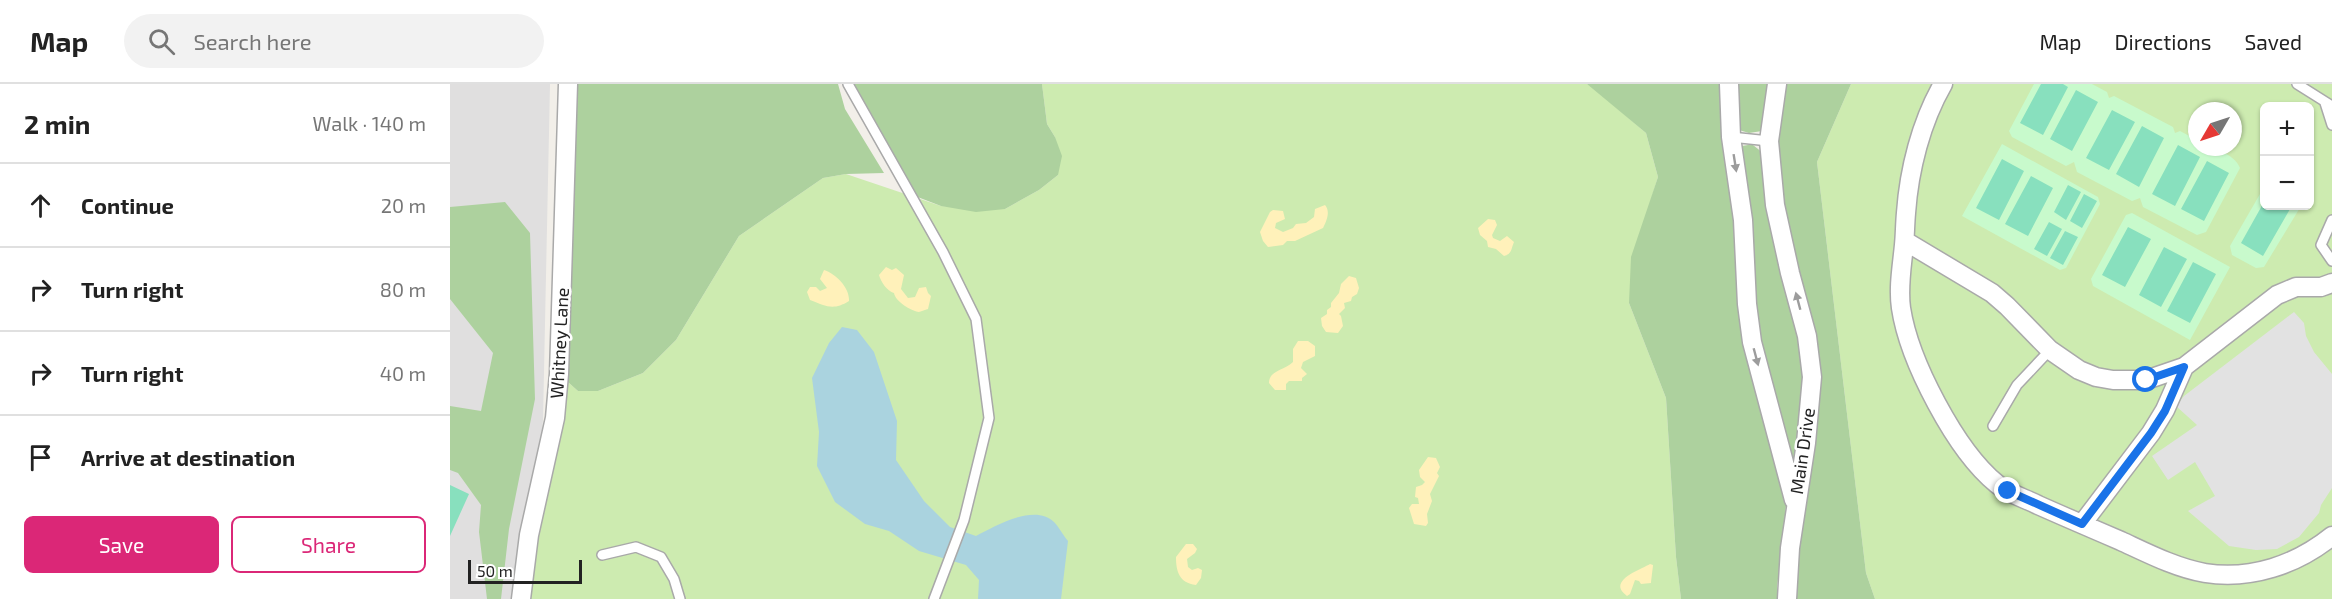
<!DOCTYPE html>
<meta charset="utf-8">
<style>
:root{--surface:#fff;--page:#f2f2f2;--text:#222;--muted:#767676;--line:#e0e0e0;--accent:#db2777}
body{margin:0;font-family:"Exo 2",sans-serif;background:var(--page);color:var(--text)}
.controls{position:absolute;right:18px;top:18px;display:grid;overflow:hidden;border-radius:9px;box-shadow:0 2px 4px #0004}
.controls button{width:54px;height:54px;display:grid;place-items:center;padding:0;border:0;border-bottom:2px solid var(--line);background:var(--surface);color:var(--text);font:30px sans-serif}
.compass{position:absolute;left:1738px;top:18px;width:54px;height:54px;border-radius:50%;background:var(--surface);box-shadow:0 2px 4px #0004;rotate:231deg}
.scale{position:absolute;left:18px;bottom:15px;width:114px;box-sizing:border-box;padding-left:6px;border:3px solid #222;border-top:0;font-size:16px;line-height:21px;white-space:nowrap;color:#222;-webkit-text-stroke:4px #fff;paint-order:stroke}
.stop{position:absolute;width:18px;height:18px;margin:-14px;border:4px solid #1a73e8;border-radius:50%;background:#fff}
.stop.end{background:#1a73e8;border-color:#fff;box-shadow:0 2px 6px #0008}
.list{margin:0;padding:0;list-style:none}
h2{display:flex;justify-content:space-between;align-items:center;height:78px;margin:0;padding:0 24px;font-size:26px}
h2 small{font-size:20px;font-weight:400;color:var(--muted)}
.list li{display:grid;grid-template-columns:39px 1fr auto;gap:18px;align-items:center;box-sizing:border-box;height:84px;padding:0 24px;border-top:2px solid var(--line)}
.list b{display:block;font-size:22px;white-space:nowrap}
.list em{font-size:20px;font-style:normal;color:var(--muted)}
.actions{display:flex;gap:12px;padding:18px 24px}
.actions a{flex:1;padding:14px 0;border:2px solid var(--accent);border-radius:9px;text-align:center;font-size:21px;color:var(--accent)}
.actions .main{background:var(--accent);color:#fff}
.icon{flex:none;width:33px;height:33px;fill:none;stroke:currentColor;stroke-width:2;stroke-linecap:round;stroke-linejoin:round}
.map{position:relative;flex:none;width:1882px;height:515px;overflow:hidden}
header{display:flex;align-items:center;gap:36px;box-sizing:border-box;height:84px;padding:0 30px;background:var(--surface);border-bottom:2px solid var(--line)}
header strong{font-size:28px}
nav{display:flex;gap:33px;margin-inline-start:auto;font-size:21px}
.search{width:420px;height:54px;background:var(--page);display:flex;align-items:center;gap:15px;box-sizing:border-box;padding:0 21px;border-radius:33px;color:var(--muted);font-size:22px}
main{display:flex}
aside{flex:1;background:var(--surface)}
.map>svg:first-child{display:block}
.residential{fill:#e0dfdf}
.grass{fill:#cdebb0;fill-rule:evenodd}
.forest{fill:#add19e}
.sand{fill:#fff1ba}
.park{fill:#c8facc}
.pitch{fill:#88e0be}
.parking{fill:#e2e2e2}
.water{fill:#aad3df}
.lines{fill:none;stroke-linecap:round;stroke-linejoin:round}
.service-casing{stroke:#a9a9a9;stroke-width:12}
.minor-casing{stroke:#a9a9a9;stroke-width:21}
.service{stroke:#fff;stroke-width:9}
.minor{stroke:#fff;stroke-width:18}
.oneway{fill:#9c9c9c}
.route{stroke:#1a73e8;stroke-width:8}
.labels{text-anchor:middle;stroke-width:5;stroke-linejoin:round;paint-order:stroke}
.street-label{font-size:18px;fill:#222;stroke:#fff}
</style>
<header>
<strong>Map</strong>
<div class="search"><svg class="icon" aria-label="search" viewBox="0 0 24 24"><circle cx="10" cy="10" r="6"/><path d="M15 15l6 6"/></svg>Search here</div>
<nav><a>Map</a><a>Directions</a><a>Saved</a></nav>
</header>
<main>
<aside>
<h2>2 min<small>Walk · 140 m</small></h2>
<ul class="list">
<li><svg class="icon" aria-label="ahead" viewBox="0 0 24 24"><path d="M12 20V5M6 11l6-6 6 6"/></svg><div><b>Continue</b></div><em>20 m</em></li>
<li><svg class="icon" aria-label="right" viewBox="0 0 24 24"><path d="M7 20v-9h11M14 6l5 5-5 5"/></svg><div><b>Turn right</b></div><em>80 m</em></li>
<li><svg class="icon" aria-label="right" viewBox="0 0 24 24"><path d="M7 20v-9h11M14 6l5 5-5 5"/></svg><div><b>Turn right</b></div><em>40 m</em></li>
<li><svg class="icon" aria-label="arrive" viewBox="0 0 24 24"><path d="M6 21V4h12l-3 4 3 4H6"/></svg><div><b>Arrive at destination</b></div></li>
</ul>
<div class="actions"><a class="main">Save</a><a>Share</a></div>
</aside>
<div class="map">
<svg width="1882" height="515" viewBox="0 0 1882 515">
<rect width="100%" height="100%" fill="#f2efe9"/>
<path class="residential" d="M0 0H100L93 335 80 515H0Z"/>
<path class="grass" d="M592 0H1137L1141 2 1196 49 1208 93 1198 125 1179 219 1216 314 1226 473 1231 515H71L109 290 128 307H148L193 289 226 256 289 152 373 94 396 90 491 122 555 125 589 106 608 91 605 53 597 40Z
M1401 0H1882V515H1425L1416 489 1367 78ZM1814 22H1860V122H1814ZM1747 27H1783V63H1747Z"/>
<path class="forest" d="M118 0H388L395 25 434 89 396 90 373 94 289 152 226 256 193 289 148 307H128L109 290Z
M398 0H592L597 40 605 53 612 72 608 91 589 106 555 125 526 128 491 122 465 112Z
M1137 0H1275V46L1337 413 1327 504V515H1231L1226 473 1216 314 1179 219 1181 173 1208 93 1196 49Z
M1284 0H1325L1312 47 1299 49 1289 46Z
M1334 0H1401L1367 78 1416 489 1425 515H1345L1349 464 1362 358 1324 54Z
M1298 61H1303L1313 69 1356 271 1345 403 1305 236 1288 67 1292 62Z
M55 118 80 149 85 315 59 445 51 515H37L29 448 31 421 8 389 0 386V322L31 327 43 269 0 215V123Z"/>
<path class="sand" d="M875 121C881 128 876 138 873 144L845 157H837L833 161 818 163 813 157 810 148 820 128 823 126 833 127 835 135 826 139 825 144 833 148 843 144 846 140 856 139 864 133 865 125Z
M1038 135 1045 136 1047 141 1042 151 1043 154 1050 157 1057 152 1064 158C1061 165 1062 170 1054 172L1046 165 1038 163 1037 157 1030 151 1028 144Z
M436 183 442 186 446 184 454 191 451 205 458 214 465 213 469 204 476 203 478 209 481 212 478 225C477 225 470 228 469 228 461 227 445 217 444 209 437 207 431 198 429 191Z
M374 186C386 190 400 204 399 217 383 227 376 222 360 216L357 208 360 203H366L370 207 377 204 370 195Z
M899 192 906 194 909 204 907 210 902 213 901 217 894 219 895 224 889 230 891 232 893 242 888 249 876 248 872 242 871 234 877 230V226L881 223V219L889 209 891 200Z
M848 257H858L865 262V272L853 278 851 284 857 290 852 294V297H839L836 300V306H825L819 299C819 286 834 287 843 278V265Z
M978 373 986 374 990 383 987 389 989 392 980 410 982 417 977 430 978 439 976 442 964 440 959 424 962 420H969L968 414 965 413 966 403 972 401 975 398 970 393 969 386Z
M736 460H743L747 465 745 469 737 475 738 483 742 486 748 484 752 486 751 494 746 501C729 499 726 487 726 473Z
M1200 480 1203 481C1203 483 1201 497 1201 499L1191 500 1189 497 1185 496 1180 510 1177 512C1156 497 1190 486 1200 480Z"/>
<path class="park" d="M1584 0H1642L1657 8 1659 14 1664 12 1723 43 1725 49 1730 47 1747 56V63C1762 63 1784 69 1790 84L1756 148 1747 151 1693 123 1690 114 1682 117 1627 88 1624 78 1616 82 1562 53 1559 47Z
M1552 60 1648 113 1650 120 1616 184 1610 186 1512 132Z
M1814 103V122H1851L1814 183 1806 184 1782 171 1780 162Z
M1682 129 1780 183 1740 256 1643 202 1641 195 1676 131Z"/>
<path class="pitch" d="M1591 0H1613L1618 3 1593 51 1570 39Z
M1626 6 1648 18 1622 67 1600 55Z
M1662 26 1685 38 1659 86 1636 74Z
M1692 42 1714 54 1689 103 1666 90Z
M1728 61 1750 73 1725 122 1702 110Z
M1552 75 1574 87 1549 136 1526 124Z
M1757 77 1779 89 1754 137 1731 125Z
M1581 92 1603 104 1578 152 1555 140Z
M1618 101 1631 108 1616 136 1604 128Z
M1634 110 1647 117 1632 144 1620 137Z
M1814 118V122H1835L1840 125 1813 172 1791 159Z
M1599 138 1612 145 1597 172 1584 165Z
M1678 143 1701 155 1675 203 1652 191Z
M1615 147 1628 153 1613 181 1600 174Z
M1714 163 1737 175 1711 223 1689 211Z
M1743 178 1766 190 1740 239 1717 227Z
M0 401 19 410 0 452Z"/>
<path class="parking" d="M1844 228 1854 239 1856 252 1864 268 1882 290V404L1871 421 1869 429 1849 453 1827 465 1806 466 1779 462 1738 427 1765 412 1745 378 1718 396 1702 372 1747 341 1726 322 1734 312Z"/>
<path class="water" d="M392 243 407 246 424 268 447 337 446 376 474 417 500 443 526 452C545 442 585 419 604 438 609 443 613 451 618 457L611 515H528L529 496 516 481 469 467 439 447 415 440 385 418 367 382 369 348 362 294 379 259Z"/>
<g class="lines">
<g class="service-casing">
<path id="service" d="M398 0 493 168 526 235 539 334 514 436 484 515
M1847 0 1882 22
M1875 19 1882 41
M1281 53 1319 57
M1882 136 1871 161 1882 177
M1543 342 1567 301 1600 266
M152 471 186 463 211 473 224 495 230 515"/>
</g>
<g class="minor-casing">
<path id="minor" d="M1279 0 1281 53 1293 136 1297 220 1302 258 1344 416
M1327 0 1319 57 1325 121 1340 189 1357 252 1362 293 1356 359 1340 464 1337 515
M1493 0C1471 38 1459 86 1456 129 1455 140 1455 151 1454 161 1452 182 1448 203 1451 224 1459 277 1506 367 1547 400 1559 410 1574 414 1588 421 1615 433 1643 445 1671 457 1697 469 1726 484 1755 489 1801 496 1846 481 1882 452
M1455 157 1542 209 1557 222 1600 266 1629 286 1646 293 1663 296H1696L1734 283 1827 211 1846 203H1871L1882 199
M1632 440 1701 349 1715 326 1734 283
M71 515 79 451 105 334 109 290 118 0"/>
</g>
<use href="#service" class="service"/>
<use href="#minor" class="minor"/>
</g>
<defs><path id="oneway-solid" d="M-6-.8H1V-3.2L6.5 0L1 3.2V.8H-6Z" transform="scale(1.5)"/></defs>
<g class="oneway">
<use href="#oneway-solid" transform="translate(1285 79) rotate(81)"/>
<use href="#oneway-solid" transform="translate(1348 217) rotate(-105)"/>
<use href="#oneway-solid" transform="translate(1306 273) rotate(75)"/>
</g>
<g class="lines">
<path class="route" d="M1558 407 1632 440 1701 349 1715 327 1734 283 1696 296"/>
</g>
<g class="labels">
<g class="street-label">
<text transform="translate(110 259) rotate(-87)" y="6">Whitney Lane</text>
<text transform="translate(1353 367) rotate(-82)" y="6">Main Drive</text>
</g>
</g>
</svg>
<div class="controls">
<button>+</button>
<button>−</button>
</div>
<svg class="compass" viewBox="-18 -18 36 36"><path d="M0-13l5 13h-10z" fill="#e53935"/><path d="M0 13l5-13h-10z" fill="#767676"/></svg>
<div class="scale">50 m</div>
<div class="stop" style="left:1696px;top:296px"></div>
<div class="stop end" style="left:1558px;top:407px"></div>
</div>
</main>
